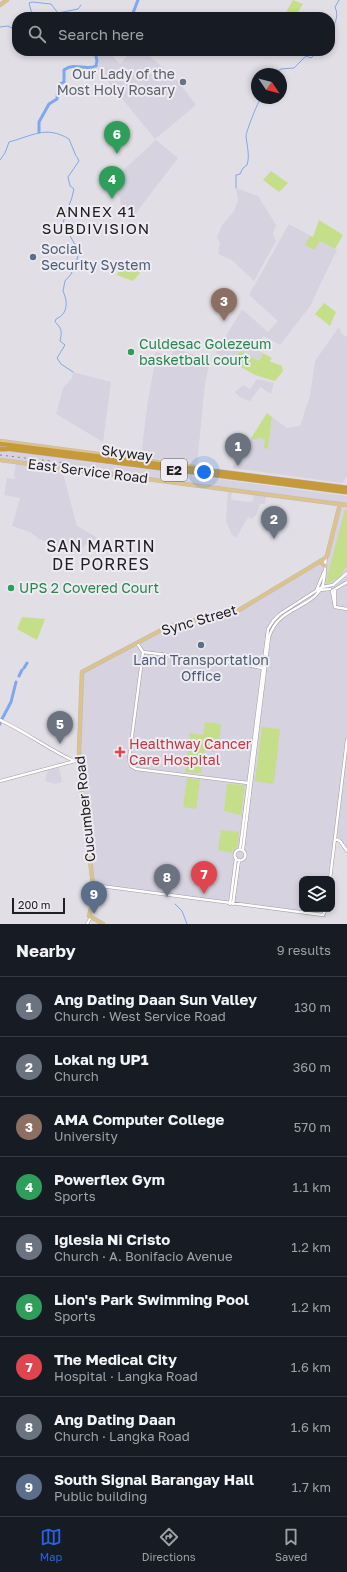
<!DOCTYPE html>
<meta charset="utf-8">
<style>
:root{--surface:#171b24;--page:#242831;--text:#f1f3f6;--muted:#9ea1a6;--line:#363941;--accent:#2563eb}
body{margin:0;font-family:"Golos Text",sans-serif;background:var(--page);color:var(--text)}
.controls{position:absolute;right:12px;bottom:12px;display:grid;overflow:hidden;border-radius:8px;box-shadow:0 2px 6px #0003}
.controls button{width:36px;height:36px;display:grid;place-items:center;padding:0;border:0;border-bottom:1px solid var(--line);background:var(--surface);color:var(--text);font:20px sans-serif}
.compass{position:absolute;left:251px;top:68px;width:36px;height:36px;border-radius:50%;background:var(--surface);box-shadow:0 2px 6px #0003;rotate:125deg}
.scale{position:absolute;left:12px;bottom:10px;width:53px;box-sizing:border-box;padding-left:4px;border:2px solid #202021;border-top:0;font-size:11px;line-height:14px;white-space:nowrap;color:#202021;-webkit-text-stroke:3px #eeecf2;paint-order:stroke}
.you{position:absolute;left:204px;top:472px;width:14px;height:14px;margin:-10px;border:3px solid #fff;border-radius:50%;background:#1a73e8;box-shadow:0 0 0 6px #1a73e833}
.badge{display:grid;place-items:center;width:26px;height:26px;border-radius:50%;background:var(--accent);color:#fff;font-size:13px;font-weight:700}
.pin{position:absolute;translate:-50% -33px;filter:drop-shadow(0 1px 2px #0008)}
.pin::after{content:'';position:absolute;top:21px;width:14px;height:12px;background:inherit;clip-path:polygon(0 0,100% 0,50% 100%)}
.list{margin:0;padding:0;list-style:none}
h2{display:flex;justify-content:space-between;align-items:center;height:52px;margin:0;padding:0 16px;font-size:17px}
h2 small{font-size:13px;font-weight:400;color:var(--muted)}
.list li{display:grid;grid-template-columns:26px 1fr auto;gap:12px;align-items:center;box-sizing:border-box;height:60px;padding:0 16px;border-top:1px solid var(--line)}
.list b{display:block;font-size:15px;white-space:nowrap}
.list p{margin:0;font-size:13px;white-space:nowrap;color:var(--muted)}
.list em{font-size:13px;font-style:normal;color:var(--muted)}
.icon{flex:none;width:22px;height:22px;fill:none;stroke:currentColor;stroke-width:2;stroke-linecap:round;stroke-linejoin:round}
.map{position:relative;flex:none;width:347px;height:924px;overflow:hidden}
.search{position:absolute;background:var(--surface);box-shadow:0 2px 6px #0003;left:12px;right:12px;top:12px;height:44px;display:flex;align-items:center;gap:10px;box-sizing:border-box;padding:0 14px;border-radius:16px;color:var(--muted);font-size:15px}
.sheet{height:592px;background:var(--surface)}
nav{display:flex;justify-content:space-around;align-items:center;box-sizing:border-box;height:56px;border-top:1px solid var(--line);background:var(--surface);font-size:11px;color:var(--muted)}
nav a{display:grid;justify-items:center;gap:2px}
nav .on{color:var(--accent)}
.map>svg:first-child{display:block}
.built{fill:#d6d2df}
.green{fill:#c5de89}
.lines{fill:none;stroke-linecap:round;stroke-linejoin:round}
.stream{stroke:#7ea7ef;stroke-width:1}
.river{stroke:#7ea7ef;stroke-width:3}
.minor-casing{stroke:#9f9da2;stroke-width:3.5}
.major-casing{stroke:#bcbcbc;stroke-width:4.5}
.highway-casing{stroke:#bcbcbc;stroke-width:5.5}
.minor{stroke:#fff;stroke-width:2.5}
.major{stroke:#ddc289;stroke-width:3.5}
.highway{stroke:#c6993b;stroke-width:4.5}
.rail{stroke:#878689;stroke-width:1;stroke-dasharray:2 4;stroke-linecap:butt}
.highway-bridge-casing{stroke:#bcbcbc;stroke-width:5.5;stroke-linecap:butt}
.highway-bridge{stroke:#c6993b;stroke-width:4.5}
.worship-dot{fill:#6b7280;stroke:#eeecf2;stroke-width:1.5}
.service-dot{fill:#5c6f8a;stroke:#eeecf2;stroke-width:1.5}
.leisure-dot{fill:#2e9e5b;stroke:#eeecf2;stroke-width:1.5}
.health-dot{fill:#e0444e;stroke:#eeecf2;stroke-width:1.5}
.labels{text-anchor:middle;stroke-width:4;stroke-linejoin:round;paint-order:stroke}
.shield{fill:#eeecf2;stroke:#5e5d60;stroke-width:1}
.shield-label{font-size:13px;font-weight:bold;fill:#202021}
.worship-label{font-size:14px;fill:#5b616d;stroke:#eeecf2;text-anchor:end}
.service-label{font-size:14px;fill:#4e5e75;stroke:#eeecf2;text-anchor:start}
.leisure-label{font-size:14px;fill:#27864d;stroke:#eeecf2;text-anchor:start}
.street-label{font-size:14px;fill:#202021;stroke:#eeecf2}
.health-label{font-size:14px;fill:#be3a42;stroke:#eeecf2;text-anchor:start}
.neighbourhood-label{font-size:15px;letter-spacing:1px;fill:#202021;stroke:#eeecf2}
.quarter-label{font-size:16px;letter-spacing:1px;fill:#202021;stroke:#eeecf2}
</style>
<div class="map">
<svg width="347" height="924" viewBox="0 0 347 924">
<rect width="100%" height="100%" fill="#e1dfe5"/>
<path class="built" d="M96 51H108L120 64 131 51H144L178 81 196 105 155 139 96 67 99 64Z
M156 140 178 158 136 213 135 219 128 218 123 211 119 196 106 189 107 185Z
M236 188 258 196 276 225 273 234 276 241 254 281 233 261 218 254 220 243 217 237 222 225 234 211 238 200Z
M289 224 337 250 317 291 311 305 280 345 263 336 255 348 263 353 259 361 240 351 232 362 216 353 242 309 268 332 278 321 249 295Z
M339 327 342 334 347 337V476L345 479 342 483 232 468 251 438 256 441 257 438 265 439 268 449 272 417 287 428 300 426 310 396 315 361Z
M174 348 210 360 205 383 197 465 141 456 148 400 155 362 154 358 156 352 171 357Z
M73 372 111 382 103 442 56 414 63 388 72 378Z
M257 379 274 383 271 394 260 387 250 401 241 398 235 392 243 385 250 389Z
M0 450 347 496V503L0 458Z
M16 464 62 470 77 526 98 538 84 546 78 553 39 539 30 532 12 526 20 498 4 495 7 478 15 479 14 474Z
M228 491H232L231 500 250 502 253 501 254 494 266 496 265 504H260L257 514 252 519 248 517 236 538 232 535 226 521Z
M342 506 347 507V848L343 843 336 841 331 879H302V909H327L326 918 95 886 80 761 84 672 170 628 237 613 328 559Z
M59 768 62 782 55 784 45 781 48 770Z"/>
<path class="green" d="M293 0 303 4 295 17H289L285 14Z
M271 171 288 183 279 192 263 180Z
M319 220 343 235 335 249 320 241 314 250 305 245 310 236 313 237Z
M122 263 129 264 140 273 133 281 117 275Z
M324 303 336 312 330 326 315 314Z
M240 351 259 361 263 353 272 358 270 361 271 362 282 366 283 371 275 381 255 375 232 362Z
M267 413 272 417 268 449 264 448 265 439 257 438V441L251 438Z
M345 510H347V566L338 578 325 585Z
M22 617 45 619 37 640 17 629Z
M205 722 221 724 218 752 204 751 201 773 185 772 190 733 203 735Z
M262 727 280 729 274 783 272 784 255 781Z
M187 778 200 780 196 809 183 807Z
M227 784 245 785 241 815 224 811Z
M221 830 239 832 238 845 231 853 218 850Z"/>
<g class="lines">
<path class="stream" d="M29 17 32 14 29 3 32 2 51 4 58 13 78 9 81 5
M0 27 8 26 12 28 17 21
M330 35C333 25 340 18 335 7L339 0
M273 74 281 69 294 68 306 56 311 58 319 51
M0 160 5 153 9 142C32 136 46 125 69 139L76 156
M236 188V175L240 174 243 168 247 165C250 155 247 147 246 136 246 132 258 101 261 98
M55 322 56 319C68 314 68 302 63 291L65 281 72 273 70 269 76 263 79 252 63 223C66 211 72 201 74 189L70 186 68 177 79 161 77 157
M56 323C62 328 62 333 60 341L65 345 57 358 61 364 73 372
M175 904 182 911 187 924"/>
<path class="river" d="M122 17 133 13 138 0
M39 132V122L49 104 57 99 58 85 64 82V70C74 62 86 71 96 66L97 61 95 51
M24 668 27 663
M19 676 22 670
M2 719 11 702 16 682
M0 724V723"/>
<g class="minor-casing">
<path id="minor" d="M317 589 324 572
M320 590 330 589
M332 591 335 607 347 609
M332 591 347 582
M335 605V590
M137 643 143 652
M143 652 129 759 131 766 136 769 248 783
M143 652 242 664 262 668
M0 720C26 732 48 749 74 761
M0 781 79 760
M335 839 340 841 347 851
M240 849 268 629 273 621 280 614 322 587 333 585 347 573
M243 849 269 637C278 607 309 610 322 587 326 578 324 567 326 557
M234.5 855a5.5 5.5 0 1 1 11 0a5.5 5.5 0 1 1-11 0Z
M330 879 347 740
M93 885 323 915 326 909
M230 904 236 858
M233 904 239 860
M87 924 91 917"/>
</g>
<g class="major-casing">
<path id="major" d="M0 5 7 0
M0 441 211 469
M0 460 347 505
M320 561 325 566
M103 924 89 916 92 904 93 885 82 795 79 751 82 672 167 627 239 610 324 559 327 556 340 504"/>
</g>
<g class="highway-casing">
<path id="highway" d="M0 444 347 488
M4 448 347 492"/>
</g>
<use href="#minor" class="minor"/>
<use href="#major" class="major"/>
<use href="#highway" class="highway"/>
<path class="rail" d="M0 455 66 463"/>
<g class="highway-bridge-casing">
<path id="highway-bridge" d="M0 449H7"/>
</g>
<use href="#highway-bridge" class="highway-bridge"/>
</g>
<circle class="worship-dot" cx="183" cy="82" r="4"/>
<g class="service-dot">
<circle cx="33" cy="257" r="4"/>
<circle cx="201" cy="645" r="4"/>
</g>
<g class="leisure-dot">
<circle cx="131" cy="352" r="4"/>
<circle cx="11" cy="588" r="4"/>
</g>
<path class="health-dot" d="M118 746h4v4h4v4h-4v4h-4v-4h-4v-4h4z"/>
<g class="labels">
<rect class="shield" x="161" y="459" width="26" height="22" rx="3"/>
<g class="shield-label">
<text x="174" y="475">E2</text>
</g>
<g class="worship-label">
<text x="175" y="79">Our Lady of the<tspan x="175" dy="16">Most Holy Rosary</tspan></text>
</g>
<g class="service-label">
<text x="41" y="254">Social<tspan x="41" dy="16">Security System</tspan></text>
<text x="201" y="665" text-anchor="middle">Land Transportation<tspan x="201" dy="16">Office</tspan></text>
</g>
<g class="leisure-label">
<text x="139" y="349">Culdesac Golezeum<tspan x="139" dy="16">basketball court</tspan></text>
<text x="19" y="593">UPS 2 Covered Court</text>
</g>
<g class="street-label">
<text transform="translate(127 453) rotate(7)" y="5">Skyway</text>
<text transform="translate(88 471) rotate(7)" y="5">East Service Road</text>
<text transform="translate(199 620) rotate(-16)" y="5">Sync Street</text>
<text transform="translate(85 809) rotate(-96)" y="5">Cucumber Road</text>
</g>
<g class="health-label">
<text x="129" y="749">Healthway Cancer<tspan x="129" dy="16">Care Hospital</tspan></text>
</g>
<g class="neighbourhood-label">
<text x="96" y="217">ANNEX 41<tspan x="96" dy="17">SUBDIVISION</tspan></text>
</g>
<g class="quarter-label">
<text x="101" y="552">SAN MARTIN<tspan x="101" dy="18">DE PORRES</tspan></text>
</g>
</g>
</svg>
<div class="controls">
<button><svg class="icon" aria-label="layers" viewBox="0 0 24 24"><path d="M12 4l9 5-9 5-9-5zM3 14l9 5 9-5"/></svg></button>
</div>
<svg class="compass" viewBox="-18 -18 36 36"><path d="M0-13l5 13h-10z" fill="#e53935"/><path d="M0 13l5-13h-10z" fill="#9ea1a6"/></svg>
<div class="scale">200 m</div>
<div class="you"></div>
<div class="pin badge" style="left:238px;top:466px;background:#6b7280">1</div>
<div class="pin badge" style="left:274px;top:539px;background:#6b7280">2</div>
<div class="pin badge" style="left:224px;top:321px;background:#8d6e63">3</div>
<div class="pin badge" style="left:112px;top:199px;background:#2e9e5b">4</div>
<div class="pin badge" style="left:60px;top:744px;background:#6b7280">5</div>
<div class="pin badge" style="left:117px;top:154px;background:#2e9e5b">6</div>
<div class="pin badge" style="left:204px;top:894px;background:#e0444e">7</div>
<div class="pin badge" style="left:167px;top:897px;background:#6b7280">8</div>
<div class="pin badge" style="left:94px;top:914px;background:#5c6f8a">9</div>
<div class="search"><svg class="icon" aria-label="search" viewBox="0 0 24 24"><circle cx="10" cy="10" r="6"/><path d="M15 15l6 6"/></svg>Search here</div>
</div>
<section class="sheet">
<h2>Nearby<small>9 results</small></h2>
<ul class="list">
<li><span class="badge" style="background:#6b7280">1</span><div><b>Ang Dating Daan Sun Valley</b><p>Church · West Service Road</p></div><em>130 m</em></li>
<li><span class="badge" style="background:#6b7280">2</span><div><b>Lokal ng UP1</b><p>Church</p></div><em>360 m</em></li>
<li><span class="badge" style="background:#8d6e63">3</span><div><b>AMA Computer College</b><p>University</p></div><em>570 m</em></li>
<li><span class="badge" style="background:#2e9e5b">4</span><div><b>Powerflex Gym</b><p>Sports</p></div><em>1.1 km</em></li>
<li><span class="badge" style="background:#6b7280">5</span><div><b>Iglesia Ni Cristo</b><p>Church · A. Bonifacio Avenue</p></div><em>1.2 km</em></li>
<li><span class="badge" style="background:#2e9e5b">6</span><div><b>Lion's Park Swimming Pool</b><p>Sports</p></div><em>1.2 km</em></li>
<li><span class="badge" style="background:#e0444e">7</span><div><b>The Medical City</b><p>Hospital · Langka Road</p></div><em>1.6 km</em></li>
<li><span class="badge" style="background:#6b7280">8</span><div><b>Ang Dating Daan</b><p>Church · Langka Road</p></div><em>1.6 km</em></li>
<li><span class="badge" style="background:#5c6f8a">9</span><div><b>South Signal Barangay Hall</b><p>Public building</p></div><em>1.7 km</em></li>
</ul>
</section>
<nav>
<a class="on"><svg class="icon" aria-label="map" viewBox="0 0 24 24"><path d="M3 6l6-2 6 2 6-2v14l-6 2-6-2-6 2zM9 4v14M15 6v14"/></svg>Map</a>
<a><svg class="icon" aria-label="directions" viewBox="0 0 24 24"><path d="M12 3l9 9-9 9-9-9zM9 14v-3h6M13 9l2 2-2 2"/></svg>Directions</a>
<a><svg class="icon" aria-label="saved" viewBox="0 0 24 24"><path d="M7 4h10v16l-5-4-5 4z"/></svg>Saved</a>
</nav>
